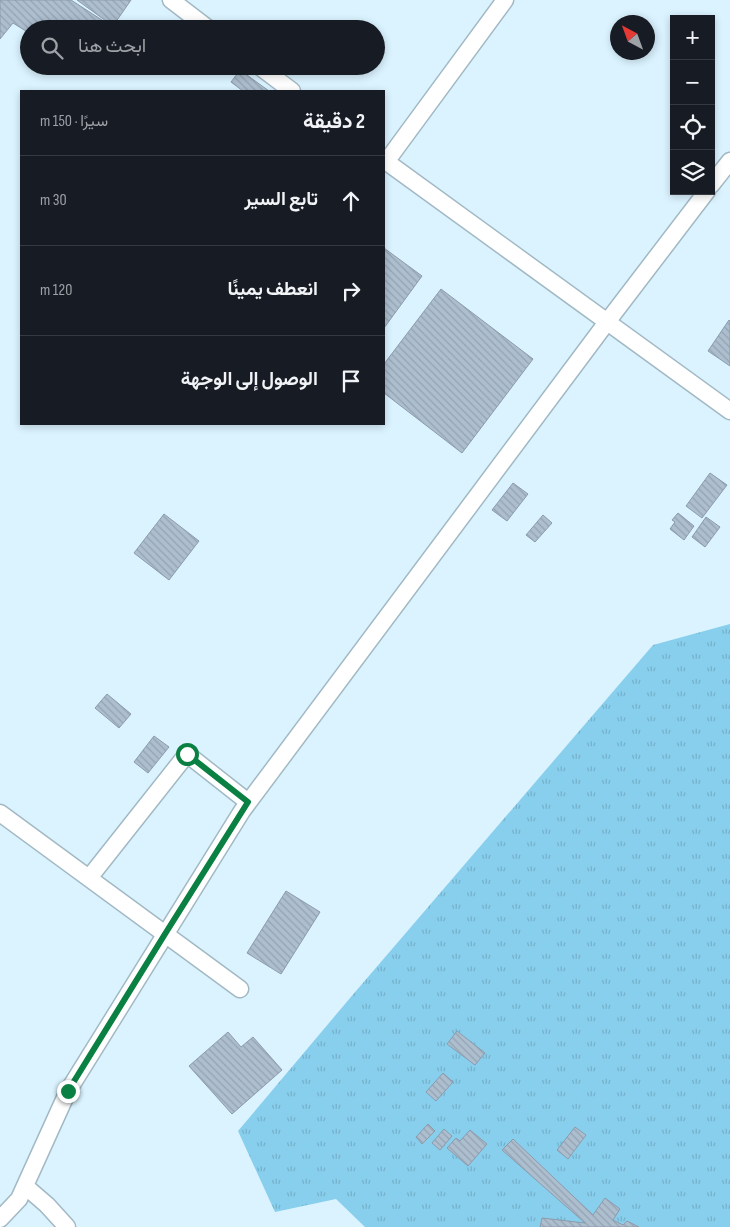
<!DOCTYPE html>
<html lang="ar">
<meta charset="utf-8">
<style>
:root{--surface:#171b24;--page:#242831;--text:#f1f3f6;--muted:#9ea1a6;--line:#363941}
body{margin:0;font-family:"Sofia Sans Condensed",Vazirmatn,sans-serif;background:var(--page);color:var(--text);direction:rtl}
.controls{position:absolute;right:15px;top:15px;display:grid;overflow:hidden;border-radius:0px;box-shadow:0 2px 8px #0003}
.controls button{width:45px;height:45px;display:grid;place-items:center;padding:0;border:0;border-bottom:1px solid var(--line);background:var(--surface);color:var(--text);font:25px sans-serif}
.compass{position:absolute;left:610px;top:15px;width:45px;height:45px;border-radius:50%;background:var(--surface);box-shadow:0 2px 8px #0003;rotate:319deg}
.stop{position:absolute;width:15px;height:15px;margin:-11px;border:4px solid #0b8043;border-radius:50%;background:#fff}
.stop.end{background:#0b8043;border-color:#fff;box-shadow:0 1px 5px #0008}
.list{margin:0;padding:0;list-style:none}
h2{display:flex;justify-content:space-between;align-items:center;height:65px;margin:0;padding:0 20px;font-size:21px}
h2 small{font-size:16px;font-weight:400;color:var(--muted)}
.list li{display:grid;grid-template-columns:32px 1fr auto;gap:15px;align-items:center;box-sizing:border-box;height:90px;padding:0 20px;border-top:1px solid var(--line)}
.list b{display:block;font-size:19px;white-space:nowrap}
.list em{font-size:16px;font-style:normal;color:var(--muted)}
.icon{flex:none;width:28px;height:28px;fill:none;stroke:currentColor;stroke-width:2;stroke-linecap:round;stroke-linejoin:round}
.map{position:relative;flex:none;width:730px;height:1227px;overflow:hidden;direction:ltr}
.search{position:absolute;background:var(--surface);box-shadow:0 2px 8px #0003;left:20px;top:20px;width:365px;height:55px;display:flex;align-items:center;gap:12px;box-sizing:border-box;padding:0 18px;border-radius:28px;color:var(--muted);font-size:19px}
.panel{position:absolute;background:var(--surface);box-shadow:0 2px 8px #0003;left:20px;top:90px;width:365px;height:335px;border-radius:0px;direction:rtl}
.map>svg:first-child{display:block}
.park{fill:url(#park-tufts)}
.building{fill:url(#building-back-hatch);stroke:#8b9bac}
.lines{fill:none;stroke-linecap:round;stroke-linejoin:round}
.minor-casing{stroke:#a2b9c4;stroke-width:19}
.minor{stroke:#fff;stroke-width:16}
.route{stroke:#0b8043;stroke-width:6}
</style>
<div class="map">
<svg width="730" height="1227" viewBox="0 0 730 1227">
<defs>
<pattern id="park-tufts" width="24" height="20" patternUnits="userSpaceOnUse" patternTransform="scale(1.25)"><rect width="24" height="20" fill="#88cfed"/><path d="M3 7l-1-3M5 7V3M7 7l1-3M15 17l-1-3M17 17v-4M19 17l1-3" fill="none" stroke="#74b1cb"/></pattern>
<pattern id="building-back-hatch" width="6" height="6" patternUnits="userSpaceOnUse" patternTransform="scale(1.25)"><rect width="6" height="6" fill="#adbecf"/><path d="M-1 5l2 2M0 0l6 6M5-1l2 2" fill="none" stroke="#94a3b1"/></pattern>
</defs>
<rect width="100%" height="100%" fill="#daf3ff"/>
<path class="park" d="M730 624V1227H365L336 1199 275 1212 238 1131 350 998 653 645Z"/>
<path class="building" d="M0 0H71L105 22 101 29H29V33L13 23 0 39Z
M77 0H131L113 26Z
M240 70 269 91H243L231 82Z
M384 248 422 276 384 328Z
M441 289 533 359 462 453 384 393V364Z
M729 320 730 321V366L708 351Z
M710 473 727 485 702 518 686 506Z
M513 483 528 494 507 521 492 510Z
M678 513 694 526 684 540 670 529 675 522 672 520Z
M164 514 199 541 169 580 134 553Z
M543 515 552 523 535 542 526 535Z
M706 517 720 527 705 547 692 537Z
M107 694 131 714 119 728 95 708Z
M154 736 169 747 148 773 134 762Z
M286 891 320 912 281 974 247 953Z
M457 1031 485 1053 475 1065 447 1044Z
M228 1032 241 1047 253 1037 282 1070 232 1114 189 1066Z
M443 1073 453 1082 436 1101 426 1092Z
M428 1124 435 1131 422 1144 416 1137Z
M575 1127 586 1135 568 1159 557 1150Z
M444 1129 452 1136 440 1150 432 1143Z
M470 1130 487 1144 468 1166 447 1148 456 1138 460 1141Z
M513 1139 593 1215 605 1198 620 1209 613 1220 623 1225 627 1221 639 1227H540L542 1218 585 1223 502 1150Z"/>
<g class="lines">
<g class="minor-casing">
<path id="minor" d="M171 0 209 29
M259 66 292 91
M384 160 730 411
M386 162 505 0
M711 185 730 161
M0 813 240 989
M89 878 187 754 248 802
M25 1186 47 1205 67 1227
M0 1219 19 1199 68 1091 242 811 607 322 707 191"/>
</g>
<use href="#minor" class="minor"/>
</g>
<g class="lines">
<path class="route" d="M68 1091 165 934 248 802 187 754"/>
</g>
</svg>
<div class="controls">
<button>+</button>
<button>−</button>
<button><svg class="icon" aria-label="locate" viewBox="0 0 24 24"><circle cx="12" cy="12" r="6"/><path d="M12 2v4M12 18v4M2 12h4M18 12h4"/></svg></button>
<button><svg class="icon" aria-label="layers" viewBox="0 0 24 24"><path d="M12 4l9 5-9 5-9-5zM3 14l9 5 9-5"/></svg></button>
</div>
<svg class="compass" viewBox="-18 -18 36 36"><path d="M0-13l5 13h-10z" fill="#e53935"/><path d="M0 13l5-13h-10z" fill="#9ea1a6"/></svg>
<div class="stop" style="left:187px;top:754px"></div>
<div class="stop end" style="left:68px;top:1091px"></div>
<div class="search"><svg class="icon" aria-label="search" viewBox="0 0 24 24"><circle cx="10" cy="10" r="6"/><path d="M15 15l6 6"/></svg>ابحث هنا</div>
<section class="panel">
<h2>2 دقيقة<small>سيرًا · 150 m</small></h2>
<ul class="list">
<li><svg class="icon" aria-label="ahead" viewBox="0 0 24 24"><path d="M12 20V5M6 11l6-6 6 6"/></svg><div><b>تابع السير</b></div><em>30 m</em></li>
<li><svg class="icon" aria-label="right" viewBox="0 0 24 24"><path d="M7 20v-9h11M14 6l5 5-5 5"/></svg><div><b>انعطف يمينًا</b></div><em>120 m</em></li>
<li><svg class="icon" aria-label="arrive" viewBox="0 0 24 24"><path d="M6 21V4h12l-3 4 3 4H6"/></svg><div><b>الوصول إلى الوجهة</b></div></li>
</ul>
</section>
</div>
